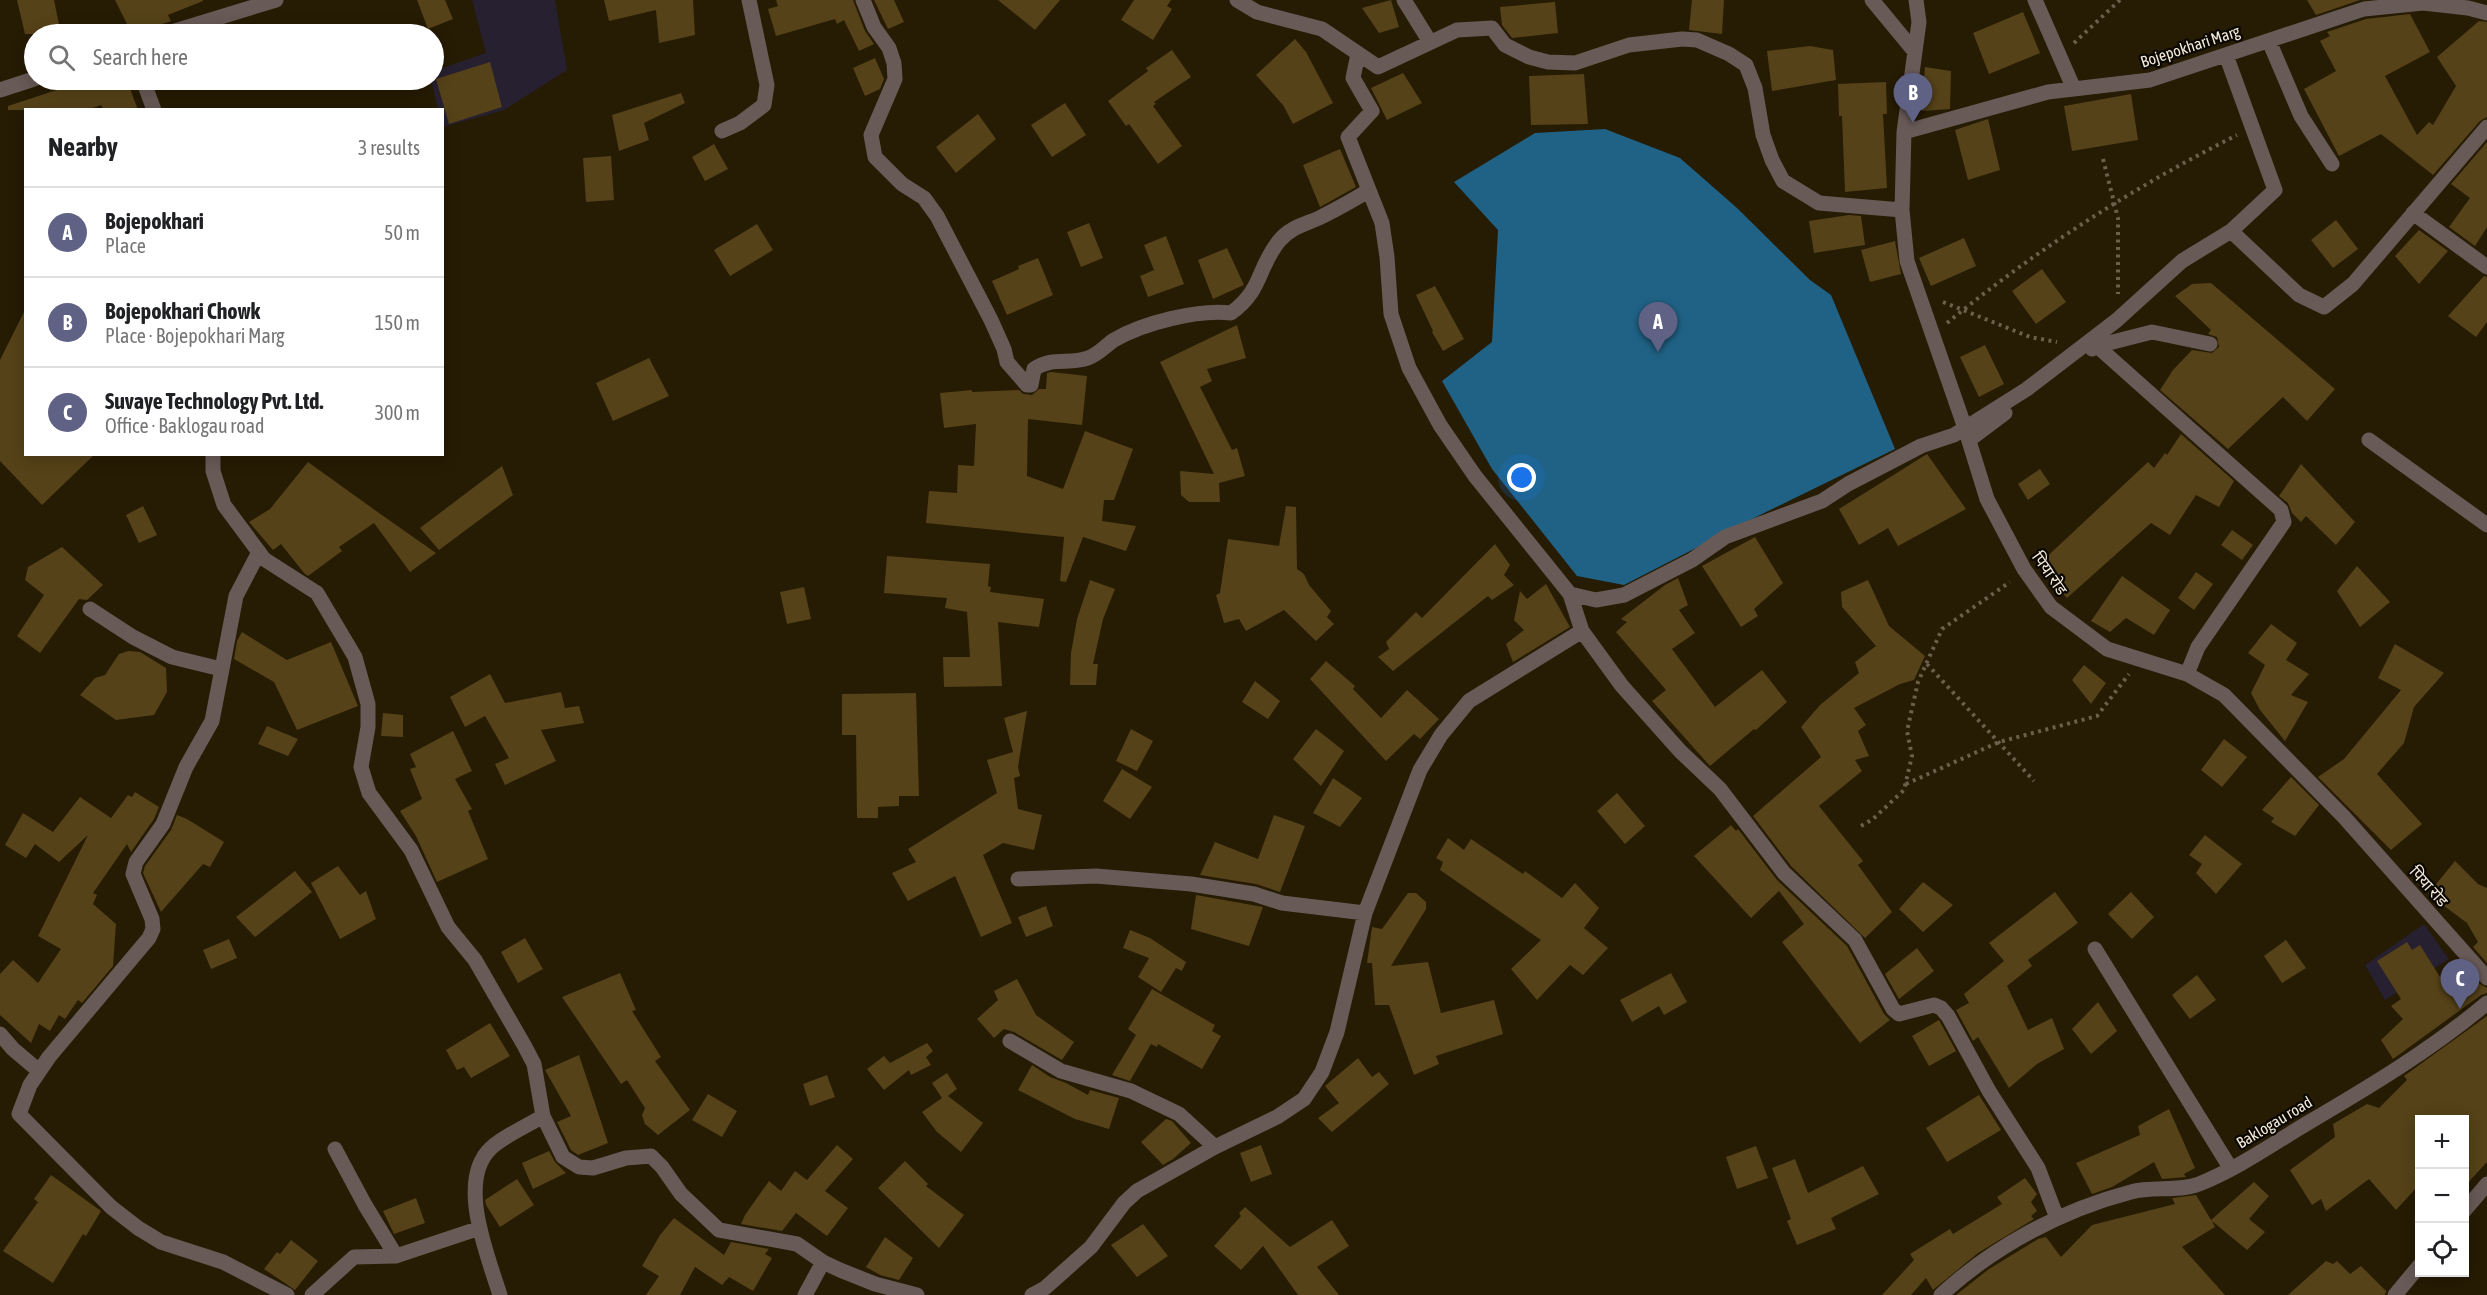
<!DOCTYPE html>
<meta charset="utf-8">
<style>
:root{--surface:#fff;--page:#f6f6f6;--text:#202124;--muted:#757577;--line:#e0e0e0;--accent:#5f6185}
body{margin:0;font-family:"Asap Condensed","Noto Sans Devanagari",sans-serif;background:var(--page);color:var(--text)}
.controls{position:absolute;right:18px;bottom:18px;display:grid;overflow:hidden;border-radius:0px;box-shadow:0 3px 15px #0003}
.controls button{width:54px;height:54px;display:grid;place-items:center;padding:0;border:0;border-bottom:2px solid var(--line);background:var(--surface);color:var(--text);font:30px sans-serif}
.you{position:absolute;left:1522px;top:478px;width:21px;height:21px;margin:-15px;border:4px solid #fff;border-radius:50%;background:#1a73e8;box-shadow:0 0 0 9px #1a73e833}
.badge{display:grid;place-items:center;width:39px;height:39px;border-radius:50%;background:var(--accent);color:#fff;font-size:20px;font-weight:700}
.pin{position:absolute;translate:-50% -50px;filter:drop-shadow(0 2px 3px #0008)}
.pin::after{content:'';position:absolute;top:32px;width:21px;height:18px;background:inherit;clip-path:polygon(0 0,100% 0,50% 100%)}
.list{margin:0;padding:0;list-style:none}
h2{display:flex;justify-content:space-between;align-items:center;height:78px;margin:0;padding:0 24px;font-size:26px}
h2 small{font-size:20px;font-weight:400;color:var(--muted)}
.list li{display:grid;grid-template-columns:39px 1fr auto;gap:18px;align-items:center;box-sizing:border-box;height:90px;padding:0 24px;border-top:2px solid var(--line)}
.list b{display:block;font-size:22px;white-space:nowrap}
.list p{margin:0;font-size:20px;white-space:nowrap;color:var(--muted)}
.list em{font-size:20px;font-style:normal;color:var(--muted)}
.icon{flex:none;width:33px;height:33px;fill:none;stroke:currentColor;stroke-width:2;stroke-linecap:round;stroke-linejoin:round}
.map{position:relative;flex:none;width:2487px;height:1295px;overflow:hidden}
.search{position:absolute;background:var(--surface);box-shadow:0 3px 15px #0003;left:24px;top:24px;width:420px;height:66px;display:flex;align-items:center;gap:15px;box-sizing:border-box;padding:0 21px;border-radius:33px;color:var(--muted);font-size:22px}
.panel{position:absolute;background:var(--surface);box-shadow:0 3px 15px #0003;left:24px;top:108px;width:420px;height:348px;border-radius:0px}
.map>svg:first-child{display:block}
.education{fill:#272030}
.water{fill:#206285}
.building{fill:#554218}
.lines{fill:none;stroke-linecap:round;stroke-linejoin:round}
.path{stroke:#6a604b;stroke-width:4;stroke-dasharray:3 4.5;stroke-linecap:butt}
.minor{stroke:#685a56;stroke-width:15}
.labels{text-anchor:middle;stroke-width:4.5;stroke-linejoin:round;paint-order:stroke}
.street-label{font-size:16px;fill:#f3ecdd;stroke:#0b0701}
</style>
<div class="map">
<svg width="2487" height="1295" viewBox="0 0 2487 1295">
<rect width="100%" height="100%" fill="#261b03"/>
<path class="education" d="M472 0H555L567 70 504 110 443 127 442 110 438 109 431 80H434V71L486 53Z
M2424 924 2449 959 2385 1000 2365 965Z"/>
<path class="water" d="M1605 129 1680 158 1737 208 1810 280 1831 295 1895 449 1766 512 1624 585 1577 576 1492 469 1442 381 1492 342 1498 230 1454 182 1535 133Z"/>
<path class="building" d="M17 0H54L61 34H25Z
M115 0H203V1L168 15 171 21 132 34Z
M417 0H445L453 19 428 29Z
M604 0H693L695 35 659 43 656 10 609 21Z
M776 0H853L865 31 874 44 859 51 844 20 837 24 835 19 776 36 768 9 778 6Z
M874 0H894L904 22 888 29Z
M998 0H1060L1035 30Z
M1134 0H1171L1167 6 1172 9 1153 40 1121 20Z
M1391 0 1399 27 1379 33 1362 8Z
M1692 0H1724L1722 34 1689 30Z
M2307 0H2360L2316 15Z
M1555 2 1558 33 1512 38 1502 25 1500 7Z
M2023 12 2040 53 1989 74 1973 33Z
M2410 14 2430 52 2385 76 2417 135 2429 122 2433 125 2456 86 2437 57 2479 21 2487 22V117L2480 121 2433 175 2381 134 2339 156 2304 89 2336 71 2320 41 2330 36 2327 32 2366 19Z
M1295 39 1306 52 1333 103 1293 124 1283 105 1256 75Z
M1810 46 1833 50 1836 80 1772 91 1767 51Z
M1172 50 1191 77 1154 102 1156 104 1153 106 1182 146 1158 164 1129 124 1126 126 1108 101 1148 71 1146 68Z
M875 58 884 79 880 89 865 96 853 68Z
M490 62 502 107 449 124 436 79Z
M1925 67 1951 71 1950 109 1922 111Z
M1403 73 1422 103 1387 120 1371 88Z
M1584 74 1588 124 1531 125 1529 76Z
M87 80H127L138 110H104L101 105 87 110H8V106Z
M1886 82 1887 114H1883L1887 188 1845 192 1842 116H1839L1838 84Z
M681 93 685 103 644 123 649 140 619 151 612 115Z
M2131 94 2138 140 2072 151 2064 106Z
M1065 103 1086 135 1052 157 1031 125Z
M978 114 996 139 956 173 936 147Z
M1988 119 2000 170 1968 180 1955 130Z
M2487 142V227L2475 246 2449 227 2470 198 2451 184Z
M714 144 728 169 705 181 692 157Z
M1340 149 1356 187 1320 207 1303 165Z
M611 156 614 200 586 202 583 158Z
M1849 215 1861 216 1865 245 1814 253 1809 221Z
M2336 220 2358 249 2333 268 2311 240Z
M1089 223 1103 258 1081 267 1067 232Z
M757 224 773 250 730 276 714 250Z
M2419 230 2448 251 2419 284 2395 256Z
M1166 236 1184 284 1148 297 1140 276 1154 270 1144 245Z
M1964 238 1976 266 1931 286 1919 258Z
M1895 241 1901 274 1870 282 1861 250Z
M1227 248 1244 285 1213 299 1198 260Z
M1038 258 1053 295 1007 315 992 281 1019 269 1018 266Z
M2042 269 2066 302 2036 324 2012 291Z
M2484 276 2487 277V322L2476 337 2448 316Z
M2211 283 2335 389 2307 421 2283 397 2228 449 2160 390 2173 370 2192 350 2212 353 2219 347 2217 337 2208 334 2211 330 2175 296 2192 284Z
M1435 286 1464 339 1443 351 1432 332 1433 331 1416 295Z
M26 308V454H95L42 505 0 461V360Z
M1237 325 1246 358 1207 369 1212 381 1200 387 1232 450 1237 448 1245 476 1219 483 1220 502H1189L1181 495 1180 471 1214 474 1160 362Z
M1985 345 2004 384 1979 397 1960 357Z
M649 358 669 396 613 421 596 383Z
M1051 372 1087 376 1082 425 1028 419 1027 476 1063 489 1085 431 1133 449 1114 500H1104L1102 521 1136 526 1126 551 1083 537 1066 582 1060 581 1064 537 926 523 929 491 957 493 958 465 974 466 976 424 944 428 940 393 972 390V392L1019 390 1023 394 1032 395 1039 389H1046L1047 373Z
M2181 434 2234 481 2219 507 2196 495 2170 535 2151 523 2067 598 2038 565 2148 462 2154 468 2165 453 2167 455Z
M1927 454 1966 509 1898 546 1888 528 1859 545 1839 509Z
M308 462 379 513 436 553 410 572 374 523 339 547 342 551 308 576 304 573 281 544 273 550 249 522 270 509Z
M2301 464 2355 522 2336 545 2306 516 2301 522 2292 513 2288 503 2279 496Z
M502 466 513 495 439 550 420 528Z
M2040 469 2050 484 2028 500 2018 484Z
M143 506 157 535 139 543 126 515Z
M1286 506 1296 507 1297 569 1304 574 1309 585 1331 611 1327 617 1334 624 1316 641 1284 610 1246 631 1239 619 1224 623 1216 595 1220 593 1228 539 1279 546Z
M2232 530 2253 545 2242 560 2221 545Z
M1755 537 1783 583 1754 609 1758 616 1741 627 1702 566Z
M1495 544 1510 565 1504 575 1514 585 1492 600 1488 596 1393 671 1378 657 1389 649 1386 642 1416 612 1422 618Z
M62 547 103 585 87 600 79 599 40 653 17 636 44 595 25 580 28 567Z
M887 556 990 564 988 586 991 587 990 592 1044 599 1039 627 998 622 1002 686 944 687 943 657H970L967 612 945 608 947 598 884 593Z
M2357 566 2390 602 2360 627 2337 591Z
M2196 572 2213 584 2194 610 2178 598Z
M2122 576 2170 610 2154 635 2126 618 2110 632 2091 621Z
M1678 578 1688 605 1679 610 1695 633 1672 649 1715 707 1762 670 1787 702 1756 730 1754 729 1710 766 1652 701 1666 690 1616 632 1627 622 1621 619 1665 585Z
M1090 580 1115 589 1103 619 1093 664H1098L1096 685H1070L1071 653 1077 619Z
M1868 580 1889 626 1925 656 1914 680 1900 684 1854 708 1866 725 1858 731 1869 756 1855 760 1862 771 1819 806 1863 861 1858 865 1892 912 1865 938 1791 866 1753 816 1821 757 1801 727 1820 705 1859 673 1855 662 1876 646 1842 607 1841 592Z
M1546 584 1570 627 1513 662 1506 644 1524 630 1514 620 1520 591 1527 599Z
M804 587 811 619 787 624 780 592Z
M2271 624 2297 643 2286 660 2309 674 2291 695 2308 702 2285 741 2260 710 2251 693 2265 665 2248 653Z
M242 632 287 660 331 642 358 706 297 730 274 682 234 659 237 641Z
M2395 644 2444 673 2414 707 2404 743 2377 774 2422 824 2391 850 2318 777 2344 759 2401 690 2378 678Z
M128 651 140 652 166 668 167 692 154 715 116 720 80 695 95 678 105 675 119 654Z
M1326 661 1355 686 1353 689 1381 718 1407 690 1439 719 1420 739 1414 734 1386 761 1310 679Z
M2084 665 2106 683 2091 704 2072 680Z
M490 674 505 703 561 692 565 708 579 706 584 723 541 730 556 761 505 785 495 764 509 758 485 716 465 727 450 697Z
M1255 681 1280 701 1268 719 1242 702Z
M916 693 919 796H899V806L878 807V818H857L856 735H842V694Z
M1027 711 1018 767 1020 776 1014 778 1018 809 1042 815 1034 850 1003 843 983 855 1012 923 981 937 955 876 908 901 892 873 916 862 908 849 997 793 987 760 1013 752 1004 718Z
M383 713 403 715V737L381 736Z
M267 726 298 739 288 756 258 744Z
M1131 729 1153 741 1137 771 1116 761Z
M1316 729 1344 751 1321 786 1293 759Z
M453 731 472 771 455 779 472 809 468 811 488 859 437 882 416 836 400 811 422 799 410 769 416 767 410 754Z
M2224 739 2247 757 2222 787 2201 770Z
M1122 769 1152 787 1130 819 1103 801Z
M2291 777 2319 805 2295 836 2271 822 2274 818 2262 810Z
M1333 778 1362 798 1340 827 1313 813Z
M135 792 159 807 154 819 131 852 127 844 93 893 97 895 93 904 116 924 113 966 82 1003 78 1000 65 1019 59 1015 50 1031 39 1024 31 1043 0 1015V974L13 960 38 983 61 949 38 936 88 835 59 862 35 844 26 858 5 845 23 813 53 832 80 797 111 818 128 795 132 797Z
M1617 793 1645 826 1625 844 1597 811Z
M177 815 187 819 224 842 210 867 203 864 161 912 143 873 145 866 171 830Z
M1274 815 1305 826 1280 892 1256 884 1200 875 1215 842 1258 859Z
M1731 825 1736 831 1738 829 1777 880 1847 946 1884 1014 1890 1020 1860 1043 1782 942 1804 924 1779 891 1751 918 1694 856Z
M2205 835 2242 864 2216 894 2196 873 2202 864 2189 855Z
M1448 838 1464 850 1471 839 1523 874 1525 871 1562 898 1575 883 1599 908 1584 928 1608 948 1583 975 1570 965 1537 1000 1511 969 1541 940 1440 870 1443 862 1436 858Z
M2455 861 2478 884 2487 888V963L2473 947 2478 942 2467 923 2428 894Z
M338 866 360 895 366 891 376 919 340 939 311 883Z
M295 871 312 892 255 937 236 917Z
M1923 882 1953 905 1923 932 1899 909Z
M2055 892 2078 923 2028 960 2032 966 2007 986 2028 1030 2052 1018 2064 1049 2037 1064 2009 1088 1978 1037 1973 1041 1956 1010 1969 1003 1964 994 2004 961 1989 943Z
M2131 892 2154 917 2132 939 2108 914Z
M1408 893H1416L1426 902V909L1391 966 1428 962 1441 1013 1494 1000 1503 1034 1436 1056 1439 1064 1414 1075 1389 1005H1375L1372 963H1367L1372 927 1382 929Z
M1196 895 1263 907 1249 946 1191 929Z
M1046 906 1053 926 1026 937 1018 917Z
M1130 930 1150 938 1186 962 1182 971 1176 968 1161 992 1138 977 1149 958 1123 948Z
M525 938 543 969 518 983 501 952Z
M229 939 237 958 211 969 203 950Z
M2286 940 2306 968 2282 983 2264 956Z
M2407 942 2412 950 2420 945 2440 977 2458 960 2480 984 2487 988V993L2481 995 2393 1059 2381 1040 2403 1019 2391 1006 2401 999 2377 961Z
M1917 948 1934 971 1899 999 1885 974Z
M620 973 636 1010 632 1011 661 1057 655 1061 690 1110 658 1135 645 1124 642 1115 645 1108 627 1080 621 1084 562 997Z
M1671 973 1687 1002 1664 1015 1659 1006 1632 1022 1620 1000Z
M2197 975 2216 1000 2190 1019 2172 995Z
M1017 979 1036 1015 1074 1042 1062 1060 1014 1032 1004 1029 994 1038 977 1019 998 1000 994 991Z
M1152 989 1215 1025 1212 1031 1221 1036 1202 1069 1158 1044 1157 1047 1151 1044 1130 1081 1112 1075 1136 1035 1128 1029Z
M2098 1002 2117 1031 2091 1054 2072 1029Z
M2487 1016V1162L2464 1187V1119H2420V1184L2396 1210 2369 1179 2326 1211 2321 1199 2312 1205 2290 1170 2335 1137 2333 1124 2367 1104 2379 1108 2407 1080 2404 1076Z
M1939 1020 1956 1051 1929 1066 1912 1036Z
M490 1023 510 1056 471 1078 464 1067 457 1070 446 1050Z
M927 1043 933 1051 926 1057 931 1065 911 1075 909 1070 884 1090 867 1069 884 1056 890 1063Z
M579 1055 608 1143 578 1155 571 1150 557 1122 571 1116 545 1070Z
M1358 1058 1372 1077 1379 1072 1389 1084 1332 1132 1318 1118 1339 1103 1325 1086Z
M1032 1065 1050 1077 1066 1083 1088 1095 1090 1090 1119 1098 1109 1129 1075 1119 1018 1090Z
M947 1073 957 1089 948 1096 983 1123 961 1152 937 1132 922 1112 942 1098 932 1083Z
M827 1075 835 1097 810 1106 803 1084Z
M708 1094 737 1111 722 1137 692 1120Z
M1979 1095 2001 1130 1947 1162 1926 1128Z
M2169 1109 2195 1168 2184 1174 2186 1177 2162 1179 2154 1162 2112 1187 2092 1194 2076 1163 2140 1135 2138 1126Z
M1166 1119 1172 1121 1191 1143 1173 1159 1163 1165 1141 1142Z
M837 1145 853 1159 825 1191 848 1208 827 1236 796 1213 782 1231 741 1224 745 1215 769 1181 781 1191 795 1171 807 1180Z
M1261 1145 1272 1174 1251 1182 1240 1153Z
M1756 1146 1768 1178 1737 1189 1726 1157Z
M549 1151 555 1162 566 1173 533 1189 522 1163Z
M1795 1159 1808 1193 1863 1166 1879 1194 1831 1218 1836 1229 1797 1245 1787 1221 1791 1219 1772 1168Z
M905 1161 928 1184 926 1186 964 1215 939 1248 878 1188Z
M51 1175 101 1211 86 1236 83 1234 53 1283 3 1251 38 1202 34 1199Z
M2025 1178 2037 1194 2031 1202 2037 1211 2031 1216 2034 1219 1978 1253 1933 1290 1926 1278 1911 1295H1882L1914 1260 1910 1254 1950 1229 1953 1234 2002 1204 1997 1197Z
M517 1179 534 1205 500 1227 486 1205 485 1200Z
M2254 1182 2269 1196 2249 1219 2265 1232 2247 1250 2212 1221 2215 1227 2182 1247 2225 1295H1956L1989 1269 2038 1239 2046 1237 2061 1257 2092 1225 2175 1204 2172 1198 2196 1195 2211 1220Z
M416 1198 425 1223 394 1234 383 1211Z
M1245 1207 1290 1247 1332 1220 1349 1246 1317 1267 1339 1295H1298L1263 1246 1241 1270 1214 1246 1241 1216 1239 1213Z
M674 1218 724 1255 731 1242 769 1249 765 1254 772 1258 753 1291 729 1277 722 1285 695 1267 680 1295H646L659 1276 642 1266 660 1235Z
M1143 1224 1168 1256 1137 1277 1111 1245Z
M885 1237 913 1258 899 1280 880 1275 866 1267Z
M291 1240 318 1261 295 1290 264 1269 277 1252 280 1254Z
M2326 1261 2333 1264 2337 1261 2350 1274 2361 1266 2386 1291 2385 1295H2288Z"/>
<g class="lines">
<path class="path" d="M2074 43 2120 0
M2103 159 2118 218V294
M1943 302 2030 337 2057 342
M1947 323C2037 249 2134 187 2237 135
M1927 664 2034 781
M1906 784 1999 742 2097 716 2129 674
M1861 826 1873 819 1904 790 1912 756 1907 731 1918 682 1942 629 2010 582"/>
<path class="minor" d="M863 0 874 27 889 48 894 63 895 79 871 135 875 157 902 184 924 198 937 216 991 320 1004 349 1007 362 1027 385H1031L1034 369C1053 356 1069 365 1088 358 1099 354 1105 346 1114 340 1143 323 1198 309 1231 313 1263 290 1257 268 1279 241 1291 226 1308 224 1323 216 1339 208 1353 200 1368 191
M1237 0 1257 12 1322 29 1378 67 1457 30 1492 28 1505 45 1529 57 1548 62 1575 63 1629 45 1682 39 1697 40 1729 54 1746 65 1755 88 1763 135 1772 160 1783 181 1819 203 1902 210
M1404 0 1430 42
M1872 0 1915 52
M1916 0 1919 22 1904 132 1902 210 1907 261 1965 428 1987 499 2024 569 2051 607 2107 649 2187 674 2224 695 2344 817 2487 978
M2035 0 2074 89
M165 34 276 0
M2269 41 2301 116 2332 164
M1358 54 1353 78 1372 111 1348 137 1382 223 1387 257 1391 314 1409 368 1440 425 1475 476 1570 594 1582 631 1622 686 1680 751 1720 789 1784 873 1855 940 1893 1009 1899 1014 1934 1005 1941 1008 1948 1016 1989 1091 2038 1168 2057 1218
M143 80 154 110
M0 90 34 79
M722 131 740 123 764 105 767 85 749 0
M1904 132 2048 92 2150 80 2364 9 2423 3 2468 8 2487 13
M2413 213 2487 267
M2231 231 2299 295 2324 307 2353 284 2487 127
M2097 346 2281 510 2284 522 2198 647 2187 674
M2092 349 2097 346 2152 332 2210 344
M1969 440 2005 413
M2369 440 2487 525
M213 454V471L224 505 264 559 317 593 355 657 368 704V727L361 767 369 793 411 850 448 927 475 960 524 1045 534 1064 543 1116 563 1157 579 1167 593 1168 626 1158 651 1156 662 1167 681 1194 719 1230 797 1244 823 1262 840 1270 875 1284 917 1295
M259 552 236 596 212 721 186 767 163 824 136 862 133 874 152 919 153 929 149 938 49 1057 30 1085 19 1114 111 1207 138 1228 161 1242 223 1262 287 1295
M1570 594 1596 600 1624 595 1692 560 1725 537 1822 501 1848 484 1921 446 1954 435 2027 389 2117 320 2182 261 2231 231 2275 190 2226 55
M90 609 133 637 172 657 221 669
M1018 879 1096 876 1191 884 1254 894 1282 903 1365 913
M2095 949 2231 1169
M0 1034 13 1049 39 1071
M1010 1041 1061 1071 1131 1091 1179 1114 1215 1147
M335 1149 365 1205 396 1256
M2464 1211 2487 1184
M312 1295 354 1257 396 1256 480 1228
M500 1295C488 1256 456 1181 491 1148 502 1137 529 1125 543 1116
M805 1295 823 1262
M1032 1295 1045 1288 1091 1247 1124 1203 1137 1191 1215 1147 1277 1117 1304 1099 1322 1072 1337 1032 1365 913 1420 770 1441 735 1469 701 1582 631
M1941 1295C1994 1246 2062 1210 2131 1192 2152 1186 2178 1192 2199 1184 2237 1169 2271 1145 2306 1124 2369 1087 2431 1050 2487 1003
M2395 1295 2420 1265"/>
</g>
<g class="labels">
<g class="street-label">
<text transform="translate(2190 46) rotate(-18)" y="6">Bojepokhari Marg</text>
<text transform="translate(2050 573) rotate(55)" y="6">पिया रोड</text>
<text transform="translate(2429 886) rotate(48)" y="6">पिया रोड</text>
<text transform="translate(2274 1122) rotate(-31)" y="6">Baklogau road</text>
</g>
</g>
</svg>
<div class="controls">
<button>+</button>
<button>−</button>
<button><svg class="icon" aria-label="locate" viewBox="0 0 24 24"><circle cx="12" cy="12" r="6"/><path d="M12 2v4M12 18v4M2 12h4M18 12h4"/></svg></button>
</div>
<div class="you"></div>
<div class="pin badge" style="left:1658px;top:352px">A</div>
<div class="pin badge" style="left:1913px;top:123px">B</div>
<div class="pin badge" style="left:2460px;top:1009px">C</div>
<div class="search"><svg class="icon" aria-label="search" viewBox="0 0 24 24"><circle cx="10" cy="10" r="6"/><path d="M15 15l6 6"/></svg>Search here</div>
<section class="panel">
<h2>Nearby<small>3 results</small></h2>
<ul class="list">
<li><span class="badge">A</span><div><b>Bojepokhari</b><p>Place</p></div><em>50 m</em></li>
<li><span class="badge">B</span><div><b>Bojepokhari Chowk</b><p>Place · Bojepokhari Marg</p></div><em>150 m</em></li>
<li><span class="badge">C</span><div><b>Suvaye Technology Pvt. Ltd.</b><p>Office · Baklogau road</p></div><em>300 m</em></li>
</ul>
</section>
</div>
